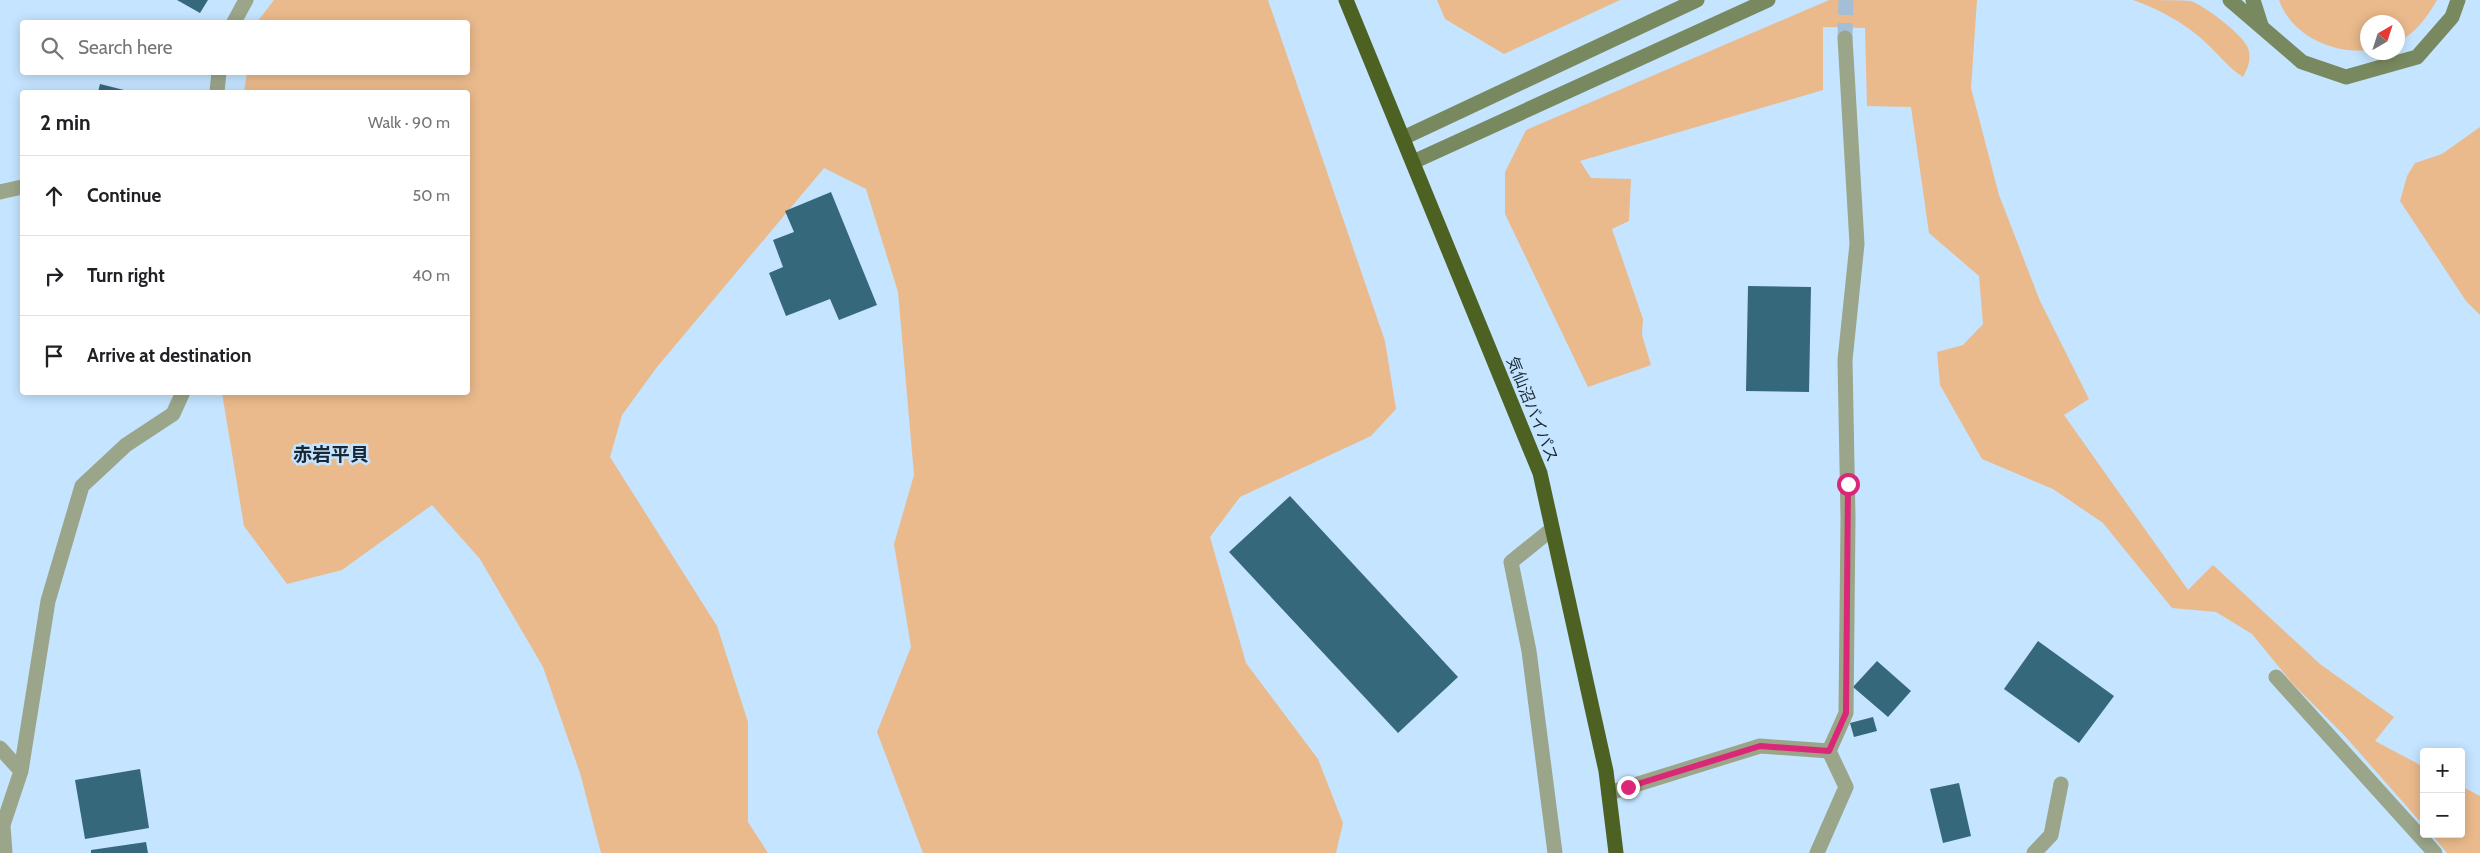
<!DOCTYPE html>
<meta charset="utf-8">
<style>
:root{--surface:#fff;--page:#f6f6f6;--text:#202124;--muted:#757577;--line:#e0e0e0}
body{margin:0;font-family:Cabin,"Noto Sans JP",sans-serif;background:var(--page);color:var(--text)}
.controls{position:absolute;right:15px;bottom:15px;display:grid;overflow:hidden;border-radius:5px;box-shadow:0 2px 12px #0003}
.controls button{width:45px;height:45px;display:grid;place-items:center;padding:0;border:0;border-bottom:1px solid var(--line);background:var(--surface);color:var(--text);font:25px sans-serif}
.compass{position:absolute;left:2360px;top:15px;width:45px;height:45px;border-radius:50%;background:var(--surface);box-shadow:0 2px 12px #0003;rotate:39deg}
.stop{position:absolute;width:15px;height:15px;margin:-11px;border:4px solid #db2777;border-radius:50%;background:#fff}
.stop.end{background:#db2777;border-color:#fff;box-shadow:0 1px 5px #0008}
.list{margin:0;padding:0;list-style:none}
h2{display:flex;justify-content:space-between;align-items:center;height:65px;margin:0;padding:0 20px;font-size:21px}
h2 small{font-size:16px;font-weight:400;color:var(--muted)}
.list li{display:grid;grid-template-columns:32px 1fr auto;gap:15px;align-items:center;box-sizing:border-box;height:80px;padding:0 20px;border-top:1px solid var(--line)}
.list b{display:block;font-size:19px;white-space:nowrap}
.list em{font-size:16px;font-style:normal;color:var(--muted)}
.icon{flex:none;width:28px;height:28px;fill:none;stroke:currentColor;stroke-width:2;stroke-linecap:round;stroke-linejoin:round}
.map{position:relative;flex:none;width:2480px;height:853px;overflow:hidden}
.search{position:absolute;background:var(--surface);box-shadow:0 2px 12px #0003;left:20px;top:20px;width:450px;height:55px;display:flex;align-items:center;gap:12px;box-sizing:border-box;padding:0 18px;border-radius:5px;color:var(--muted);font-size:19px}
.panel{position:absolute;background:var(--surface);box-shadow:0 2px 12px #0003;left:20px;top:90px;width:450px;height:305px;border-radius:5px}
.map>svg:first-child{display:block}
.green{fill:#eaba8c}
.building{fill:#36687b}
.lines{fill:none;stroke-linecap:round;stroke-linejoin:round}
.street-tunnel{stroke:#a3bed6;stroke-width:15;stroke-dasharray:15 8;stroke-linecap:butt}
.street{stroke:#9aa589;stroke-width:15}
.secondary{stroke:#79895f;stroke-width:15}
.highway{stroke:#4d6222;stroke-width:15}
.route{stroke:#db2777;stroke-width:6}
.labels{text-anchor:middle;stroke-width:5;stroke-linejoin:round;paint-order:stroke}
.street-label{font-size:16px;fill:#192834;stroke:#c5e4ff}
.quarter-label{font-size:19px;font-weight:bold;fill:#192834;stroke:#c5e4ff}
</style>
<div class="map">
<svg width="2480" height="853" viewBox="0 0 2480 853">
<rect width="100%" height="100%" fill="#c5e4ff"/>
<path class="green" d="M274 0H1268L1385 341 1396 409 1371 436 1240 497 1210 537 1246 663 1318 759 1343 823 1336 853H923L877 732 911 647 894 544 914 475 898 292 866 189 824 168 657 367 622 415 610 457 717 626 748 722V822L768 853H601L580 773 543 667 480 559 432 505 342 570 287 584 244 526 222 393 468 392V92H244L247 73 468 72V22H257Z
M1437 0H1620L1504 54 1445 19Z
M1829 0H1977L1971 88 1999 195 2040 301 2089 399 2064 415 2188 590 2213 565 2320 664 2394 717 2375 741 2424 767V826L2344 735 2292 683 2252 634 2216 612 2172 608 2103 523 2053 489 1982 459 1940 385 1937 352 1963 345 1983 324 1979 276 1929 233 1911 107 1867 106 1865 28 1823 27V90L1580 161 1591 178 1631 179 1629 221 1612 229 1643 319 1642 335 1651 365 1588 387 1505 214V172L1526 130Z
M2133 0C2145 0 2182 0 2191 1 2205 6 2247 37 2249 51 2251 62 2247 69 2243 77 2227 67 2217 52 2203 40 2183 22 2158 9 2133 0Z
M2279 0H2437C2427 17 2416 33 2398 42V22H2368L2367 50C2333 54 2291 35 2279 0Z
M2480 127V315L2466 301 2400 201 2407 176 2415 163 2442 154Z
M2461 786 2480 796V853H2447L2431 834H2461Z"/>
<path class="building" d="M177 0H208L200 13Z
M100 84 132 92H98Z
M831 192 877 305 839 320 830 299 786 316 769 273 783 267 773 240 794 232 785 211Z
M1748 286 1811 287 1809 392 1746 391Z
M1290 496 1458 677 1398 733 1229 552Z
M2038 641 2114 696 2079 743 2004 689Z
M1877 661 1911 691 1888 717 1853 687Z
M1873 717 1877 731 1854 737 1850 723Z
M140 769 149 828 85 839 75 780Z
M1959 783 1971 836 1943 843 1930 789Z
M146 842 148 853H91V850Z"/>
<g class="lines">
<path class="street-tunnel" d="M1845 38 1846 0"/>
<path class="street" d="M234 22 246 0
M217 92 219 72
M0 192 22 187
M1552 529 1511 562 1529 651 1555 853
M2276 677 2435 853
M0 748 21 771 3 825 5 853
M1829 751 1846 713 1848 518 1845 360 1857 244 1845 38
M21 771 48 601 82 486 126 445 173 414 183 392
M1609 793 1760 746 1829 751 1846 787 1817 853
M2034 853 2051 835 2061 784"/>
<path class="secondary" d="M2230 0 2302 62 2346 77 2417 57 2452 17 2458 0
M2253 0 2261 25
M1403 138 1697 0
M1413 162 1768 0"/>
<path class="highway" d="M1346 0 1540 473 1606 771 1616 853"/>
</g>
<g class="lines">
<path class="route" d="M1628 787 1760 746 1829 751 1846 713 1848 484"/>
</g>
<g class="labels">
<g class="street-label">
<text transform="translate(1533 409) rotate(68)" y="6">気仙沼バイパス</text>
</g>
<g class="quarter-label">
<text x="331" y="461">赤岩平貝</text>
</g>
</g>
</svg>
<div class="controls">
<button>+</button>
<button>−</button>
</div>
<svg class="compass" viewBox="-18 -18 36 36"><path d="M0-13l5 13h-10z" fill="#e53935"/><path d="M0 13l5-13h-10z" fill="#757577"/></svg>
<div class="stop" style="left:1848px;top:484px"></div>
<div class="stop end" style="left:1628px;top:787px"></div>
<div class="search"><svg class="icon" aria-label="search" viewBox="0 0 24 24"><circle cx="10" cy="10" r="6"/><path d="M15 15l6 6"/></svg>Search here</div>
<section class="panel">
<h2>2 min<small>Walk · 90 m</small></h2>
<ul class="list">
<li><svg class="icon" aria-label="ahead" viewBox="0 0 24 24"><path d="M12 20V5M6 11l6-6 6 6"/></svg><div><b>Continue</b></div><em>50 m</em></li>
<li><svg class="icon" aria-label="right" viewBox="0 0 24 24"><path d="M7 20v-9h11M14 6l5 5-5 5"/></svg><div><b>Turn right</b></div><em>40 m</em></li>
<li><svg class="icon" aria-label="arrive" viewBox="0 0 24 24"><path d="M6 21V4h12l-3 4 3 4H6"/></svg><div><b>Arrive at destination</b></div></li>
</ul>
</section>
</div>
